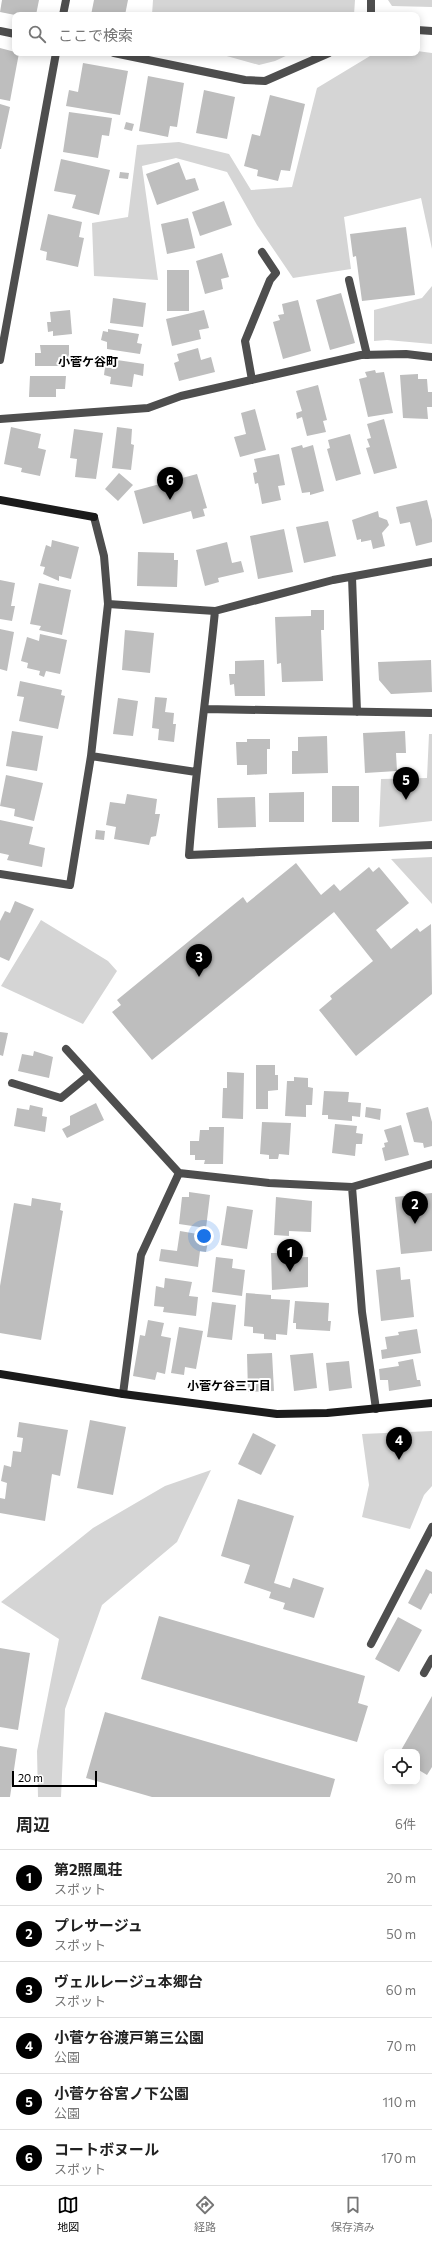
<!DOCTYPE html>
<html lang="ja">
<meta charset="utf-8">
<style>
:root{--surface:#fff;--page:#f6f6f6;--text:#222;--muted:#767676;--line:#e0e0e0;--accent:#000}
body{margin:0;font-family:Commissioner,"Noto Sans JP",sans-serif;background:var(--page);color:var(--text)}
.controls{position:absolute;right:12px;bottom:12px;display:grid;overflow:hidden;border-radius:8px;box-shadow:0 2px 10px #0003}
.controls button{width:36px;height:36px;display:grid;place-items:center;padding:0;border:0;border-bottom:1px solid var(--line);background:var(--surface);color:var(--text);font:20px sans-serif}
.scale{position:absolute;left:12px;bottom:10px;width:85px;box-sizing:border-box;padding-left:4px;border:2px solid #000;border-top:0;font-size:11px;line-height:14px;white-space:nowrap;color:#000;-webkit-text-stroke:3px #fff;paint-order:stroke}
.you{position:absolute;left:204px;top:1236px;width:14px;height:14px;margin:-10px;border:3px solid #fff;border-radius:50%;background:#1a73e8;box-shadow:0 0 0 6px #1a73e833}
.badge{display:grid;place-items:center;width:26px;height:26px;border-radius:50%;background:var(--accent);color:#fff;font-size:13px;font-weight:700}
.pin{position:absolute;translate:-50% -33px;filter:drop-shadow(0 1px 2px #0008)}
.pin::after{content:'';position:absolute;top:21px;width:14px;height:12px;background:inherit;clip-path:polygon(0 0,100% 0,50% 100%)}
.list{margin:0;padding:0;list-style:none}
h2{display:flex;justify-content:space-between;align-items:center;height:52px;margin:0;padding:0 16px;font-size:17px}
h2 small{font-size:13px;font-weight:400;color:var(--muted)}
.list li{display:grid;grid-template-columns:26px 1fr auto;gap:12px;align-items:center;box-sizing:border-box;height:56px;padding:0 16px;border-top:1px solid var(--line)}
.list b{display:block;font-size:15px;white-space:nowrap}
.list p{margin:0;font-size:13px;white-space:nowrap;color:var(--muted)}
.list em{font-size:13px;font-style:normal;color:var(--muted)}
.icon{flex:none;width:22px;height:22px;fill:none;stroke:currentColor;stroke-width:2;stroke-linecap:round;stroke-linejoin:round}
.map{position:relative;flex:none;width:432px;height:1797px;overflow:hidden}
.search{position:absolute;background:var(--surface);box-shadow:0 2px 10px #0003;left:12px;right:12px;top:12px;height:44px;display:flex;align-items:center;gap:10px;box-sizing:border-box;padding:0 14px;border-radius:8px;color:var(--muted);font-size:15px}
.sheet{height:388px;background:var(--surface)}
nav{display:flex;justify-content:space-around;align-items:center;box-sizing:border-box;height:56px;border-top:1px solid var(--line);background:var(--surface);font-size:11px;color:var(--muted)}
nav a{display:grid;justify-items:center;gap:2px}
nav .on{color:var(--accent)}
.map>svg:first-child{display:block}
.green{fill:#d5d5d5}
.building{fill:#bebebe}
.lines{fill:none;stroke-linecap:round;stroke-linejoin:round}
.lane{stroke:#4e4e4e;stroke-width:8}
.street{stroke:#4e4e4e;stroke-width:8}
.secondary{stroke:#1b1b1b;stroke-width:8}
.labels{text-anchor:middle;stroke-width:4;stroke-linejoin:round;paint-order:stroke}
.neighbourhood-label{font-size:12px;font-weight:bold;fill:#000;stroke:#fff}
</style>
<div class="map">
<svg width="432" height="1797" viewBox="0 0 432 1797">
<rect width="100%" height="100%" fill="#fff"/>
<path class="green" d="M153 0H355L354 15H152Z
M388 0H432V7L392 6Z
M417 51 432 53V249L421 198 344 217 351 269 293 278 257 225 227 172 176 158 142 166 158 280 94 276 92 223 128 217 137 145 179 142 229 154 251 190 292 187 317 88 375 53H417Z
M216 53H292L275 61 259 65Z
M432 286V344L387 340 374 341V310L422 298Z
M429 734H432V821L379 827 381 779 427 778Z
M432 857V904L391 859Z
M41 920 108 961 117 971 83 1024 1 986Z
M432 1431V1486L424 1495 410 1529 362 1517 369 1485 362 1434Z
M211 1470 177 1542 102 1605 65 1709 61 1797H38L37 1751 59 1639 1 1602 93 1528 165 1486Z"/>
<path class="building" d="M2 0H39L36 15H15L0 12Z
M94 0H128L125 15H91Z
M0 48 19 53 10 101 0 99Z
M83 63 128 71 120 115 66 106 69 90 78 92Z
M148 76 184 83 177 127 170 126 168 137 139 131Z
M204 90 235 97 227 139 196 133Z
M270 95 305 104 290 171 281 170 278 181 257 176 258 170 244 166 252 134 260 136Z
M0 104 10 107 1 149H0Z
M69 112 112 118 109 136 102 135 98 158 63 152Z
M126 122 134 124 132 131 124 129Z
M61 159 110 170 99 215 72 208 76 195 54 191Z
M179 162 186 180 195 178 199 190 157 205 146 174Z
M120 172 129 173 128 179 119 178Z
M224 201 232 225 200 236 192 212Z
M48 214 82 222 79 237 84 238 78 267 46 260 47 252 40 250Z
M188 218 195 248 167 254 161 224Z
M406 227 415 295 362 301 356 256 353 257 350 234Z
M222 253 229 277 221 279 223 289 205 294 196 261Z
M167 270H189V311H167Z
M341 293 355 343 330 350 316 300Z
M113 298 146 303 143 327 110 323Z
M298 300 311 351 283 359 273 322 280 320 278 315 284 314 282 304Z
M70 310 72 334 53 336V331L48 332 47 322H51L50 312Z
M204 310 209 328 199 330 201 339 172 346 166 319Z
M108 329 139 334 137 343 142 344 140 354 107 349V342L101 340 103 331 108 332Z
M40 345H69V366H35V353H41Z
M198 348 201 360 211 357 215 372 179 381 174 363 179 361 177 354Z
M117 360 144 364 143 376 134 374 132 387 110 384 111 377 104 375 105 367 116 369Z
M375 370 376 373 384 372 393 413 368 417 359 379 367 377 365 372Z
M418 374V379H427L428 392H432V407H427L428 419 403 418 400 375Z
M30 376H66L65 389H56V397H29Z
M318 385 327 420 323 421 326 432 307 436 302 417 297 419 296 413 302 411 296 391Z
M255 409 266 450 240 457 234 437 246 434 241 413Z
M384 419 397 468 374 474 366 448 370 447 367 439 371 438 367 424Z
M11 427 41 434 38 448 46 450 40 476 21 472 22 468 4 464Z
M117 427 132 429 131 444 134 445 131 470 112 468Z
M74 429 103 433 96 479 75 477 77 459 70 458Z
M350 434 361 474 336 481 327 449 330 448 328 440Z
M302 445 303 448 313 445 324 491 310 495V492L302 493 291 448Z
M279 454 285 485 278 486 281 500 262 504 258 483 255 484 253 473 257 472 254 459Z
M119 473 133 485 118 501 105 489Z
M197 474 207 508 203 509 205 516 193 519 191 511 143 524 134 491Z
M427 500 432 520V542L416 546 410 522 400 524 396 507Z
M378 511 379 517 387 520 389 525 382 533 385 546 373 549 371 540 361 542V539L357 540 352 520Z
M328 521 336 556 304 563 296 527Z
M284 529 293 572 258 579 250 536Z
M52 540 79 547 71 579 59 576V581L43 574 45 567 40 566 46 545 51 547Z
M227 542 232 563 241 561 244 572 218 578 219 582 205 586 196 550Z
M138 552 174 553V560H178L177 587 137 586Z
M0 580 15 583 11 606H15L12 621 0 619Z
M39 583 71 590 62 635 39 630 41 626 30 624Z
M311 610H324V630H321L323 681 282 682 281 663 277 664 275 617 311 616Z
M0 629 14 632 7 671 0 669Z
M125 630 154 633 150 673 122 670Z
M40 634 67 640 60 674 46 671 44 677 39 675 40 671 27 668 28 663 21 661 27 637 39 641Z
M264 660 265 696H235L234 684 230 685 229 674H235V661Z
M431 660 432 692 391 694 379 680 378 662Z
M20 681 62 690 61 695 65 696 58 729 19 721 24 697 17 696Z
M155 697 167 698 165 712 174 713 173 724H176L174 742 158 740 159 729 152 728Z
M118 698 138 701 133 736 113 734Z
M12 731 43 736 37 771 6 766Z
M405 731 406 753H396L397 771 365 773 363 733Z
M327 736 328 773 292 774V751H298V737Z
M247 739H270V749H267V774L247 775V765H237L236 742H247Z
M6 775 43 783 34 821 14 816 15 809 0 806Z
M332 786H359V822H332Z
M304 792V822H269V793Z
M127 794 157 799 155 814H160L156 836 151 837 149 845 114 839 116 827 106 825 110 802 125 804Z
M255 797 256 827 218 828 217 798Z
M0 820 33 827 29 844 45 848 42 867 7 860 9 855 0 853Z
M96 830 105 831 104 840 95 839Z
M296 863 321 895 334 884 340 891 369 867 373 872 379 867 409 903 376 930 391 949 417 928 420 932 431 924 432 994 356 1056 319 1010 332 999 330 996 373 961 334 912 152 1060 112 1012 121 1005 117 1000 243 897 247 903Z
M15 901 34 909 9 961 0 957V921L5 911 10 913Z
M0 1032 8 1033 3 1056 0 1055Z
M34 1051 53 1057 49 1078 18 1071 22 1054 33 1056Z
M256 1065H275V1075H278V1090L268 1091V1109H256Z
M227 1072 244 1073 243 1119 222 1118 223 1088H227Z
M294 1077 308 1078V1087L313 1088 312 1105H306V1117L285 1116 287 1081H294Z
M324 1091 349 1092 348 1102 361 1103 360 1117 352 1116V1121L328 1119V1115H322Z
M96 1103 104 1120 67 1138 62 1129 70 1125V1116Z
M30 1105 43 1108 42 1116 47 1117 45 1132 14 1126 17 1108 29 1110Z
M366 1107 381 1109 380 1120 365 1117Z
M428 1107 432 1122V1146L424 1148 423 1143 414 1142 406 1113Z
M262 1122 291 1123 289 1155 279 1154 278 1159H269V1155L260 1154Z
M335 1124 357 1126 356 1133 363 1134 362 1144H356L355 1156 332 1153Z
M401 1125 409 1155 385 1161 382 1148 385 1147 384 1143 388 1142 384 1130Z
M209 1127H224L223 1164H204L205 1160H195V1155H190V1141H199L200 1130H209Z
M189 1192 210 1195 206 1228 179 1224 182 1197H189Z
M432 1193V1251L401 1254 395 1197Z
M276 1197 312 1201 311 1232 289 1231V1236L274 1235Z
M32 1198 61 1203 60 1210 63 1211 41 1340 0 1333V1286L14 1203 31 1206Z
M227 1206 253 1210 247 1249 221 1245Z
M180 1231 209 1236 206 1252 200 1251 198 1267 159 1261 161 1249 177 1251Z
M271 1253H285V1258L308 1257V1287L272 1290Z
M216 1257 233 1259 232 1268 245 1270 242 1296 212 1292Z
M400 1267 401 1280 410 1279 414 1317 381 1321 376 1270Z
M165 1278 192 1282 189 1296 198 1297 196 1316 163 1312 164 1307 154 1306 156 1286 164 1288Z
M246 1293 271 1295V1299L290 1300 287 1335 276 1334V1340L264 1339V1334L253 1333V1327L244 1326Z
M295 1301 329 1303 328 1321H331L330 1331 296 1329V1323H293Z
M212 1302 236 1305 232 1340 207 1337Z
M148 1320 164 1323 161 1336 171 1338 165 1374 157 1372 155 1380 133 1376 140 1335 145 1336Z
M179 1327 203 1331 196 1369 185 1367 184 1375 171 1373Z
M417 1329 421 1353 382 1359 381 1350 387 1349 385 1337 399 1335 398 1332Z
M272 1353 274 1391 248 1392 247 1354Z
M313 1353 317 1388 294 1391 290 1355Z
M413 1359 417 1380H420L421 1386 389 1391 388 1380H380L379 1369 399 1366 398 1362Z
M349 1361 352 1388 329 1391 326 1363Z
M90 1420 126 1427 113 1495 77 1488Z
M19 1422 68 1430 60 1476 52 1474 45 1521 0 1513V1498L5 1499 7 1483 1 1481 4 1465 11 1467 13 1451 21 1452 23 1438 17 1437Z
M253 1433 276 1445 261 1475 238 1464Z
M238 1499 294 1516 274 1583 290 1588 293 1578 324 1588 314 1618 283 1609 285 1603 269 1598 271 1592 244 1583 250 1565 221 1556Z
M426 1569 432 1572V1594L430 1593 421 1610 408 1603Z
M159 1616 365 1676 358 1703 368 1706 357 1742 141 1679Z
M398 1617 422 1630 399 1672 375 1659Z
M0 1648 30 1653 18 1730 0 1727Z
M432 1696V1767L427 1775 417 1769V1752H400Z
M105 1712 335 1779 330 1797H152L86 1778Z
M0 1746 17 1749 10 1797H0Z"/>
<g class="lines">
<path class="lane" d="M349 280 367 355"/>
<path class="street" d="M371 0V15
M63 15 66 0
M417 30 432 31
M0 31 15 34
M114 53 245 80 265 81 329 53
M0 360 56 53
M252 380 245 341 270 280 276 273 262 252
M0 419 148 408 181 396 361 355 406 354 432 357
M352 577 357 712
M108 604 215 611 333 580 432 562
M215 611C207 692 195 773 189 855L432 845
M205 709 432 713
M91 756 196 772
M0 874 70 885 91 756 108 604 104 556 94 517
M66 1049 179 1173 269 1183 352 1187 432 1164
M12 1083 61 1098 89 1075
M352 1187 362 1312 376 1409
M123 1394 141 1255 179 1173
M371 1644 432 1527
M424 1673 432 1659"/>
<path class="secondary" d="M0 500 94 517
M0 1374 123 1394 277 1414 327 1413 432 1403"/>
</g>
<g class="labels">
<g class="neighbourhood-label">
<text x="88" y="366">小菅ケ谷町</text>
<text x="229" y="1390">小菅ケ谷三丁目</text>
</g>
</g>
</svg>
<div class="controls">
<button><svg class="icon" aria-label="locate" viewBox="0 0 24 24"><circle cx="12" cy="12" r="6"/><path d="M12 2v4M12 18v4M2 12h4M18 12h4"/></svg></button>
</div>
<div class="scale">20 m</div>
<div class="you"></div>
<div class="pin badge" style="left:290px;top:1272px">1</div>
<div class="pin badge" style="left:415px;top:1224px">2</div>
<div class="pin badge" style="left:199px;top:977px">3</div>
<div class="pin badge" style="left:399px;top:1460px">4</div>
<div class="pin badge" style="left:406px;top:800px">5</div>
<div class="pin badge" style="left:170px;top:500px">6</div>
<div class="search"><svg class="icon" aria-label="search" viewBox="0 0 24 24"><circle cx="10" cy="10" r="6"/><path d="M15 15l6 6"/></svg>ここで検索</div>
</div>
<section class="sheet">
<h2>周辺<small>6件</small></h2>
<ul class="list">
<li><span class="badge">1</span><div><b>第2照風荘</b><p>スポット</p></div><em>20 m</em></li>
<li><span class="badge">2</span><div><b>プレサージュ</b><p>スポット</p></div><em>50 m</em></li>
<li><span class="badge">3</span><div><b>ヴェルレージュ本郷台</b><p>スポット</p></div><em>60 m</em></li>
<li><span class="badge">4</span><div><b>小菅ケ谷渡戸第三公園</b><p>公園</p></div><em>70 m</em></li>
<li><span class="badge">5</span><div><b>小菅ケ谷宮ノ下公園</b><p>公園</p></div><em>110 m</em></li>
<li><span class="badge">6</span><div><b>コートボヌール</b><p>スポット</p></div><em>170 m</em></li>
</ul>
</section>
<nav>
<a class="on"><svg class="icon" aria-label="map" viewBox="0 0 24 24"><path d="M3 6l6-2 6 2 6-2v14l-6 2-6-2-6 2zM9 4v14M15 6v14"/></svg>地図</a>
<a><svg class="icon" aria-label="directions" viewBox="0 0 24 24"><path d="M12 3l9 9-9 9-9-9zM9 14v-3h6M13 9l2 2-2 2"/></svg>経路</a>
<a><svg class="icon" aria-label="saved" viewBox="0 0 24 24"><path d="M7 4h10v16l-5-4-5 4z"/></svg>保存済み</a>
</nav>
